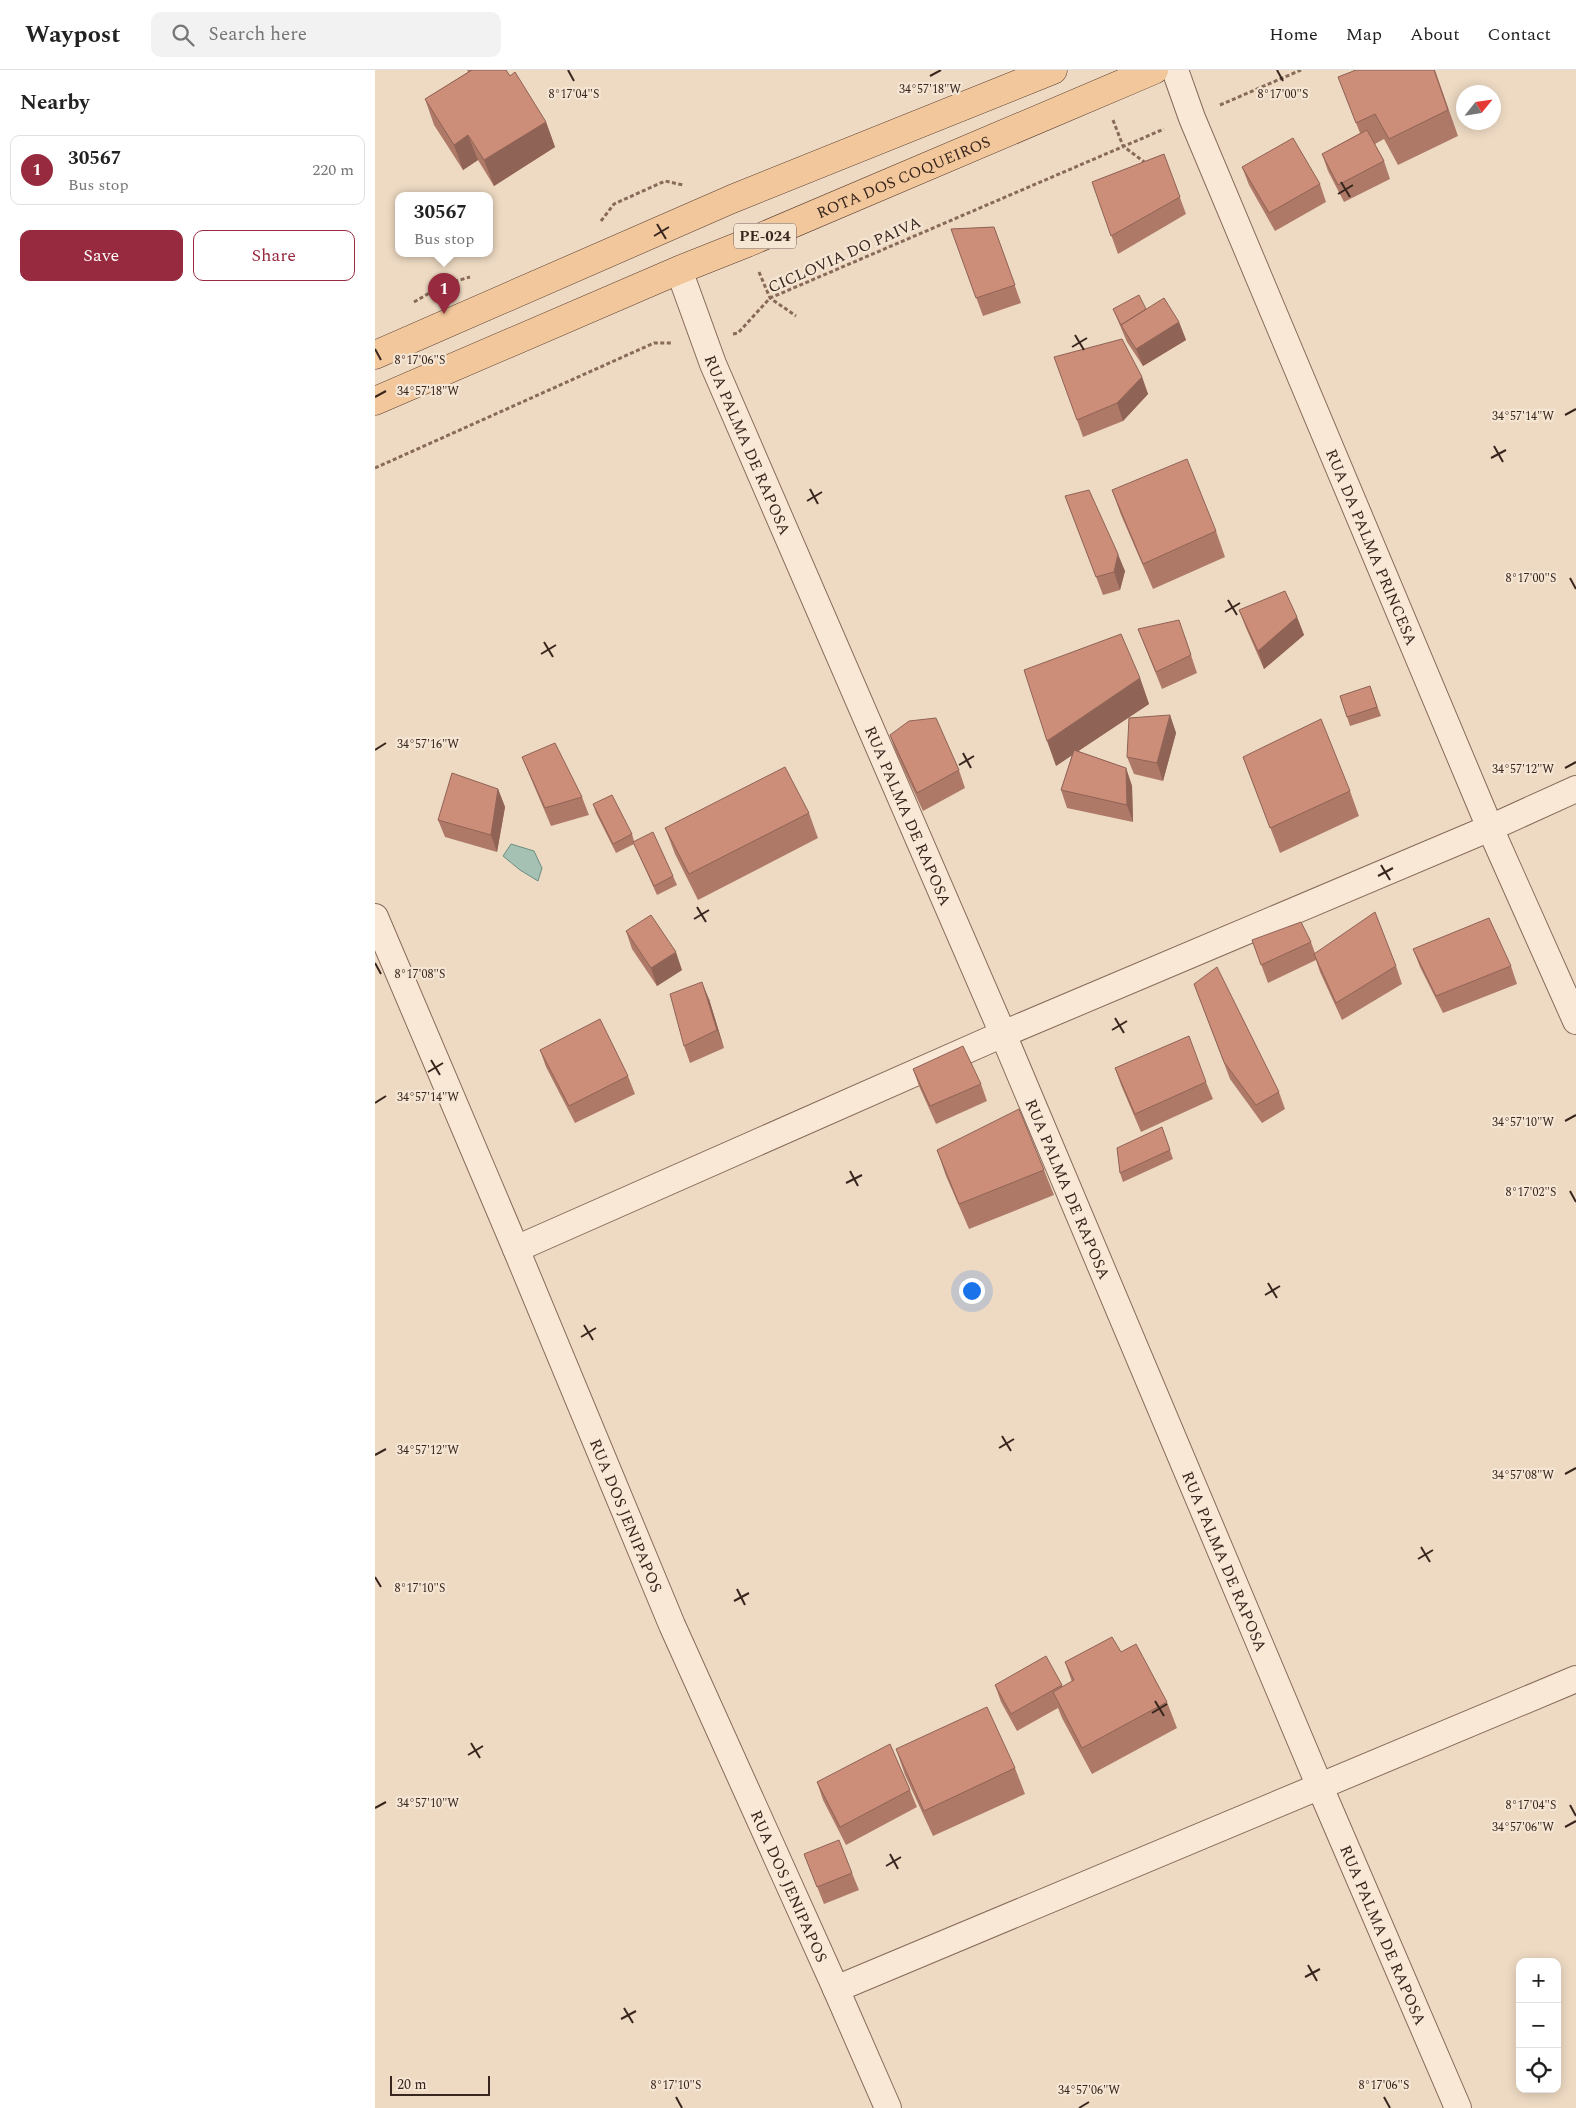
<!DOCTYPE html>
<meta charset="utf-8">
<style>
:root{--surface:#fff;--page:#f2f2f2;--text:#222;--muted:#767676;--line:#e0e0e0;--accent:#972a3e}
body{margin:0;font-family:Spectral,serif;background:var(--page);color:var(--text)}
.controls{position:absolute;right:15px;bottom:15px;display:grid;overflow:hidden;border-radius:10px;box-shadow:0 2px 12px #0003}
.controls button{width:45px;height:45px;display:grid;place-items:center;padding:0;border:0;border-bottom:1px solid var(--line);background:var(--surface);color:var(--text);font:25px sans-serif}
.compass{position:absolute;left:1081px;top:15px;width:45px;height:45px;border-radius:50%;background:var(--surface);box-shadow:0 2px 12px #0003;rotate:60deg}
.scale{position:absolute;left:15px;bottom:12px;width:100px;box-sizing:border-box;padding-left:5px;border:2px solid #38261e;border-top:0;font-size:14px;line-height:18px;white-space:nowrap;color:#38261e;-webkit-text-stroke:4px #f5e5d3;paint-order:stroke}
.you{position:absolute;left:596px;top:1220px;width:18px;height:18px;margin:-12px;border:4px solid #fff;border-radius:50%;background:#1a73e8;box-shadow:0 0 0 8px #1a73e833}
.badge{display:grid;place-items:center;width:32px;height:32px;border-radius:50%;background:var(--accent);color:#fff;font-size:16px;font-weight:700}
.pin{position:absolute;translate:-50% -41px;filter:drop-shadow(0 1px 2px #0008)}
.pin::after{content:'';position:absolute;top:26px;width:18px;height:15px;background:inherit;clip-path:polygon(0 0,100% 0,50% 100%)}
.popup{position:absolute;left:20px;top:122px;width:98px;height:65px;box-sizing:border-box;display:grid;place-content:center;border-radius:10px;background:var(--surface);filter:drop-shadow(0 1px 4px #0005);font-size:16px;white-space:nowrap;color:var(--muted)}
.popup b{font-size:19px;color:var(--text)}
.popup::after{content:'';position:absolute;left:50%;top:100%;margin-left:-10px;border:10px solid transparent;border-top-color:var(--surface)}
.list{margin:0;padding:0;list-style:none}
h2{display:flex;justify-content:space-between;align-items:center;height:65px;margin:0;padding:0 20px;font-size:21px}
h2 small{font-size:16px;font-weight:400;color:var(--muted)}
.list li{display:grid;grid-template-columns:32px 1fr auto;gap:15px;align-items:center;box-sizing:border-box;height:70px;margin:0 10px 10px;padding:0 10px;border:1px solid var(--line);border-radius:10px}
.list b{display:block;font-size:19px;white-space:nowrap}
.list p{margin:0;font-size:16px;white-space:nowrap;color:var(--muted)}
.list em{font-size:16px;font-style:normal;color:var(--muted)}
.actions{display:flex;gap:10px;padding:15px 20px}
.actions a{flex:1;padding:11px 0;border:1px solid var(--accent);border-radius:10px;text-align:center;font-size:18px;color:var(--accent)}
.actions .main{background:var(--accent);color:#fff}
.icon{flex:none;width:28px;height:28px;fill:none;stroke:currentColor;stroke-width:2;stroke-linecap:round;stroke-linejoin:round}
.map{position:relative;flex:none;width:1201px;height:2038px;overflow:hidden}
header{display:flex;align-items:center;gap:30px;box-sizing:border-box;height:70px;padding:0 25px;background:var(--surface);border-bottom:1px solid var(--line)}
header strong{font-size:24px}
nav{display:flex;gap:28px;margin-inline-start:auto;font-size:18px}
.search{width:350px;height:45px;background:var(--page);display:flex;align-items:center;gap:12px;box-sizing:border-box;padding:0 18px;border-radius:10px;color:var(--muted);font-size:19px}
main{display:flex}
aside{flex:1;background:var(--surface)}
.map>svg:first-child{display:block}
.water{fill:#a5c1b4;stroke:#6c8f80}
.lines{fill:none;stroke-linecap:round;stroke-linejoin:round}
.minor-casing{stroke:#886a5a;stroke-width:28}
.primary-casing{stroke:#563a2e;stroke-width:29}
.path{stroke:#886a5a;stroke-width:3;stroke-dasharray:4 2.5;stroke-linecap:butt}
.minor{stroke:#f9e8d6;stroke-width:26}
.primary{stroke:#f1c79b;stroke-width:28}
.wall{fill:#af7968}
.shaded-wall{fill:#8f6355}
.building{fill:#cc8d79;stroke:#8f6355}
.ticks{fill:none;stroke:#38261e;stroke-width:2}
.labels{text-anchor:middle;stroke-width:4.5;stroke-linejoin:round;paint-order:stroke}
.shield{fill:#f5e5d3;stroke:#715f54;stroke-width:1}
.shield-label{font-size:15px;font-weight:bold;fill:#38261e}
.street-label{font-size:16px;fill:#38261e;stroke:#f5e5d3}
.ticks-label{font-size:12px;text-anchor:middle;fill:#38261e;stroke:#f5e5d3;stroke-width:4.5;stroke-linejoin:round;paint-order:stroke}
</style>
<header>
<strong>Waypost</strong>
<div class="search"><svg class="icon" aria-label="search" viewBox="0 0 24 24"><circle cx="10" cy="10" r="6"/><path d="M15 15l6 6"/></svg>Search here</div>
<nav><a>Home</a><a>Map</a><a>About</a><a>Contact</a></nav>
</header>
<main>
<aside>
<h2>Nearby<small></small></h2>
<ul class="list">
<li><span class="badge">1</span><div><b>30567</b><p>Bus stop</p></div><em>220 m</em></li>
</ul>
<div class="actions"><a class="main">Save</a><a>Share</a></div>
</aside>
<div class="map">
<svg width="1201" height="2038" viewBox="0 0 1201 2038">
<rect width="100%" height="100%" fill="#eedac3"/>
<path class="water" d="M136 774 159 781 167 798 163 811 145 800 128 786Z"/>
<g class="lines">
<g class="minor-casing">
<g id="minor">
<path id="s1" d="M800 0 817 48 1115 758 1201 951"/>
<path id="s2" d="M304 200 338 294 628 964 945 1717 1083 2038"/>
<path id="s3" d="M0 847 141 1179 297 1555 461 1919 513 2038"/>
<path d="M141 1179 628 964 1115 758 1201 719"/>
<path d="M461 1919 1201 1609"/>
</g>
</g>
<g class="primary-casing">
<g id="primary">
<path d="M0 285 357 129 678 0"/>
<path id="s4" d="M0 331 304 200 372 173 779 0"/>
</g>
</g>
<path class="path" d="M845 35 926 0
M738 50 748 76 772 94
M226 151 239 134 290 111 308 115
M384 202 395 228 421 246
M39 232 68 215 95 207
M358 264 363 263 395 228 789 59
M0 398 279 273H298"/>
<use href="#minor" class="minor"/>
<use href="#primary" class="primary"/>
</g>
<path class="wall" d="M92 0H131L135 6 171 52 180 77 119 116 103 90 88 100 59 55 50 29 93 2Z
M981 0H1060L1083 66 1023 95 1009 69 1000 74 1009 91 1015 109 969 132 953 101 947 84 985 63 963 7Z
M789 84 811 144 743 184 717 112Z
M867 97 945 114 951 132 900 161 874 115Z
M619 157 646 233 608 246 576 159Z
M738 239H771L804 252 811 270 768 296 752 272Z
M767 307 773 324 748 351 708 367 702 350Z
M737 420 841 461 850 487 778 519 746 445Z
M690 426 750 501 745 520 728 525Z
M864 540 922 547 929 565 889 599 871 558Z
M763 559 810 567 822 603 787 619Z
M765 608 774 634 703 681 751 698 757 716 758 752 692 738 686 720 697 685 681 696Z
M995 616 1006 646 975 656 965 626Z
M795 645 801 663 788 711 759 704 752 687Z
M515 665 584 700 590 718 548 741 521 683Z
M147 687 207 727 214 745 176 756 154 704Z
M868 687 975 721 984 746 905 783Z
M123 719 130 737 122 782 70 767 63 750Z
M218 734 257 764 259 771 298 806 302 815 282 825 259 774 241 783 221 743Z
M434 743 443 768 323 830 300 784 290 758Z
M251 861 307 900 282 916 257 879Z
M877 870 936 872 940 883 1021 896 1027 914 967 950 945 902 941 890 893 913Z
M1038 879 1136 896 1142 914 1068 943 1045 897Z
M819 914 904 1022 910 1039 887 1053 855 1009Z
M334 929 349 978 315 993 309 976Z
M165 980 253 1006 260 1024 200 1053 171 997Z
M740 998 831 1012 838 1029 766 1062 746 1015Z
M538 999 606 1014 612 1031 561 1054 544 1016Z
M787 1057 798 1089 748 1112 745 1103Z
M562 1080 669 1100 679 1125 594 1159 571 1106Z
M746 1582 792 1632 802 1658 717 1704 687 1648 683 1638 642 1661 626 1632 620 1615H687L688 1617 697 1612 690 1592Z
M521 1679 640 1698 650 1724 558 1766 530 1705Z
M442 1712 535 1720 542 1737 471 1775 448 1730Z
M429 1784 477 1803 484 1820 449 1834Z"/>
<path class="shaded-wall" d="M171 52 180 77 119 116 109 90Z
M93 65 103 90 88 100 79 75Z
M804 252 811 270 768 296 761 279Z
M767 307 773 324 748 351 742 333Z
M743 484 750 501 745 520 739 502Z
M922 547 929 565 889 599 883 581Z
M765 608 774 634 681 696 672 671Z
M795 645 801 663 788 711 782 693Z
M751 698 757 716 758 752 752 735Z
M123 719 130 737 122 782 116 765Z
M301 882 307 900 282 916 276 898Z
M327 912 334 929 349 978 342 960Z"/>
<path class="building" d="M97 0H131L135 6 140 2 171 52 109 90 93 65 79 75 50 29Z
M981 0H1059L1073 40 1014 69 1000 44 981 53 963 7Z
M992 60 1009 91 963 115 947 84Z
M918 68 945 114 894 143 867 97Z
M789 84 805 127 736 166 717 112Z
M619 157 640 215 601 228 576 159Z
M764 225 771 239 746 255 738 239Z
M789 228 804 252 761 279 746 255Z
M747 269 767 307 742 333 702 350 679 287Z
M812 389 841 461 768 494 737 420Z
M714 420 743 484 739 502 721 507 690 426Z
M910 521 922 547 883 581 864 540Z
M804 550 816 585 781 602 763 559Z
M746 564 765 608 672 671 649 600Z
M995 616 1002 637 972 647 965 626Z
M795 645 782 693 752 687 754 648Z
M561 648 584 700 542 723 515 665 534 651Z
M946 649 975 721 895 758 868 687Z
M180 673 207 727 170 738 147 687Z
M699 680 751 698 752 735 686 720Z
M410 697 434 743 314 804 290 758Z
M77 703 123 719 116 765 63 750Z
M237 725 257 764 238 774 218 734Z
M278 762 298 806 279 816 258 772Z
M1000 842 1021 896 961 933 939 884Z
M276 845 301 882 276 898 251 861Z
M1114 848 1136 896 1061 926 1038 879Z
M926 852 936 872 886 895 877 870Z
M842 897 904 1022 881 1035 849 992 819 914Z
M327 912 342 960 309 976 295 924Z
M225 949 253 1006 194 1036 165 980Z
M814 966 831 1012 760 1044 740 998Z
M588 976 606 1014 555 1036 538 999Z
M644 1039 669 1100 584 1134 562 1080Z
M787 1057 795 1080 745 1103 742 1078Z
M737 1567 746 1582 761 1574 792 1632 707 1678 678 1622 699 1610 690 1592Z
M671 1586 687 1615 636 1644 620 1615Z
M612 1637 640 1698 549 1741 521 1679Z
M515 1674 535 1720 465 1757 442 1712Z
M464 1770 477 1803 442 1817 429 1784Z"/>
<path class="ticks" d="M193 0 199 11M902 0 908 11M555 6 566 0M966 112 975 127M963 124 978 115M282 154 291 169M279 166 294 157M700 265 709 280M697 277 712 268M0 279 6 290M0 327 11 321M1190 345 1201 339M1119 376 1128 392M1116 388 1131 380M435 419 443 434M432 431 447 422M1195 508 1201 519M853 530 862 545M850 542 865 533M169 572 178 587M166 584 181 575M0 680 11 673M588 683 596 698M584 695 599 686M1190 698 1201 692M1006 795 1015 810M1003 806 1018 798M322 837 331 852M319 849 334 840M0 893 6 904M740 948 749 963M737 960 752 951M56 990 65 1005M53 1002 68 993M0 1033 11 1026M1190 1051 1201 1045M475 1101 483 1116M471 1113 487 1105M1195 1121 1201 1132M893 1213 902 1228M890 1225 905 1216M209 1255 218 1270M206 1267 221 1258M627 1366 636 1381M624 1378 639 1369M0 1385 11 1379M1190 1404 1201 1398M1046 1477 1055 1492M1043 1489 1058 1480M0 1507 6 1517M362 1519 370 1535M359 1531 374 1523M780 1631 789 1646M777 1643 792 1634M96 1673 105 1688M93 1685 108 1676M1195 1735 1201 1746M0 1738 11 1732M1190 1757 1201 1751M515 1784 523 1799M511 1796 526 1787M933 1895 942 1911M930 1907 945 1899M249 1938 258 1953M246 1949 261 1941M301 2027 307 2038M1009 2027 1015 2038M704 2038 714 2032"/>
<g class="labels">
<rect class="shield" x="359" y="153.5" width="62" height="25" rx="4"/>
<g class="shield-label">
<text x="390" y="171">PE-024</text>
</g>
<g class="street-label">
<text dy="6" stroke="none"><textPath href="#s4" startOffset="574">ROTA DOS COQUEIROS</textPath></text>
<text transform="translate(469 184) rotate(-24)" y="6">CICLOVIA DO PAIVA</text>
<text dy="6" stroke="none"><textPath href="#s2" startOffset="188">RUA PALMA DE RAPOSA</textPath></text>
<text dy="6" stroke="none"><textPath href="#s1" startOffset="516">RUA DA PALMA PRINCESA</textPath></text>
<text dy="6" stroke="none"><textPath href="#s2" startOffset="592">RUA PALMA DE RAPOSA</textPath></text>
<text dy="6" stroke="none"><textPath href="#s2" startOffset="998">RUA PALMA DE RAPOSA</textPath></text>
<text dy="6" stroke="none"><textPath href="#s3" startOffset="649">RUA DOS JENIPAPOS</textPath></text>
<text dy="6" stroke="none"><textPath href="#s2" startOffset="1402">RUA PALMA DE RAPOSA</textPath></text>
<text dy="6" stroke="none"><textPath href="#s3" startOffset="1054">RUA DOS JENIPAPOS</textPath></text>
<text dy="6" stroke="none"><textPath href="#s2" startOffset="1808">RUA PALMA DE RAPOSA</textPath></text>
</g>
</g>
<g class="ticks-label">
<text x="555" y="23">34°57'18"W</text>
<text x="199" y="28">8°17'04"S</text>
<text x="908" y="28">8°17'00"S</text>
<text x="45" y="294">8°17'06"S</text>
<text x="53" y="325">34°57'18"W</text>
<text x="1148" y="350">34°57'14"W</text>
<text x="1156" y="512">8°17'00"S</text>
<text x="53" y="678">34°57'16"W</text>
<text x="1148" y="703">34°57'12"W</text>
<text x="45" y="908">8°17'08"S</text>
<text x="53" y="1031">34°57'14"W</text>
<text x="1148" y="1056">34°57'10"W</text>
<text x="1156" y="1126">8°17'02"S</text>
<text x="53" y="1384">34°57'12"W</text>
<text x="1148" y="1409">34°57'08"W</text>
<text x="45" y="1522">8°17'10"S</text>
<text x="53" y="1737">34°57'10"W</text>
<text x="1156" y="1739">8°17'04"S</text>
<text x="1148" y="1761">34°57'06"W</text>
<text x="301" y="2019">8°17'10"S</text>
<text x="1009" y="2019">8°17'06"S</text>
<text x="714" y="2024">34°57'06"W</text>
</g>
</svg>
<div class="controls">
<button>+</button>
<button>−</button>
<button><svg class="icon" aria-label="locate" viewBox="0 0 24 24"><circle cx="12" cy="12" r="6"/><path d="M12 2v4M12 18v4M2 12h4M18 12h4"/></svg></button>
</div>
<svg class="compass" viewBox="-18 -18 36 36"><path d="M0-13l5 13h-10z" fill="#e53935"/><path d="M0 13l5-13h-10z" fill="#767676"/></svg>
<div class="scale">20 m</div>
<div class="you"></div>
<div class="pin badge" style="left:69px;top:244px">1</div>
<div class="popup"><b>30567</b>Bus stop</div>
</div>
</main>
